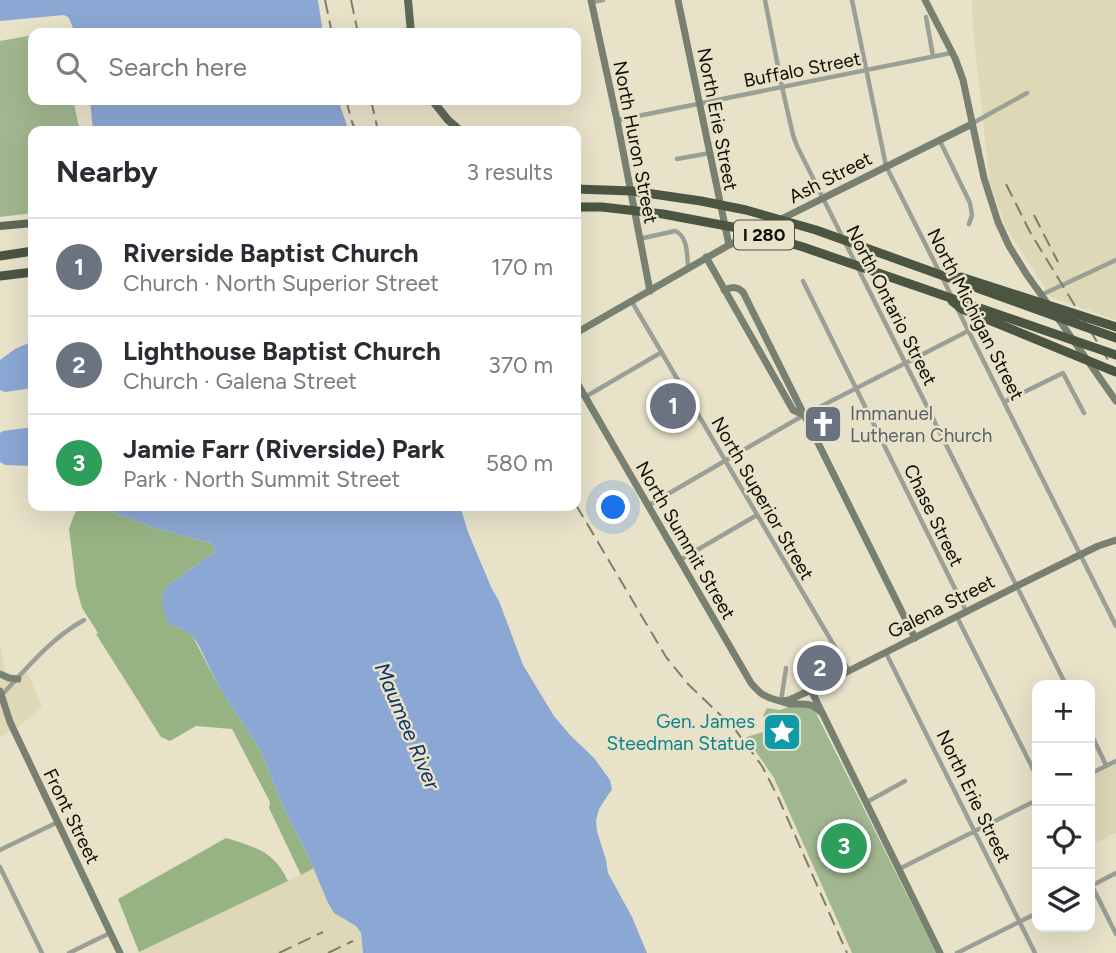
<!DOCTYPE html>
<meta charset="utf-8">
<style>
:root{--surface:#fff;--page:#f2f2f3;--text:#2b2b33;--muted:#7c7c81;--line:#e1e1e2;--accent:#d93025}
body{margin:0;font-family:Figtree,sans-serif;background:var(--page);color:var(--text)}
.controls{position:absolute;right:21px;bottom:21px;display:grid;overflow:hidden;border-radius:14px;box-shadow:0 7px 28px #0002}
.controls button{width:63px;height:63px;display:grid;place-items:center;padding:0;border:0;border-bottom:2px solid var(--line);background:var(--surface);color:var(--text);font:35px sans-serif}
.you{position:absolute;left:614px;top:508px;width:24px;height:24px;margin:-18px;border:5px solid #fff;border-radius:50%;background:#1a73e8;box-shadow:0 0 0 10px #1a73e833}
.badge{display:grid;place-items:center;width:46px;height:46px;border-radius:50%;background:var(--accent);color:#fff;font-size:23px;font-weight:700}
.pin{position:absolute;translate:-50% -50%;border:4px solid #fff;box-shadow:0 2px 7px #0006}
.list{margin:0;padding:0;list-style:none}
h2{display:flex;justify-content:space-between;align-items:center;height:91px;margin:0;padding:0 28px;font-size:30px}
h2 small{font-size:23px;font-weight:400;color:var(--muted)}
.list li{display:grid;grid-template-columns:46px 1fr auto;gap:21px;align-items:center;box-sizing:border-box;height:98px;padding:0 28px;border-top:2px solid var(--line)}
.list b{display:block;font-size:26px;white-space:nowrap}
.list p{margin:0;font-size:23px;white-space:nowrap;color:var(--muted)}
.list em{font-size:23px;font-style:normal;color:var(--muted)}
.icon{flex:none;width:38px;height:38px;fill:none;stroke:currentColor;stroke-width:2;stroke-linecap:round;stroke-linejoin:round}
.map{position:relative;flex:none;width:1116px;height:953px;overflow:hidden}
.search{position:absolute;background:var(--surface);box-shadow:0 7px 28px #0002;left:28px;top:28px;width:553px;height:77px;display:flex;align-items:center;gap:18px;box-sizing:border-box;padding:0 24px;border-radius:14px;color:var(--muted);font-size:26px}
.panel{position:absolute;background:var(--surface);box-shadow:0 7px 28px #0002;left:28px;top:126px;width:553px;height:385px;border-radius:14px}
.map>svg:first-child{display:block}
.built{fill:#ded8b7}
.green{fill:#a1b78f}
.forest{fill:#98b383}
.water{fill:#8ba7d4}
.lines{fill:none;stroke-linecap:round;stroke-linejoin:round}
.street{stroke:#9aa096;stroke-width:4.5}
.secondary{stroke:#788071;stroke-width:7}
.primary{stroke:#5f6958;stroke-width:8}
.highway{stroke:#4b5542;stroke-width:9}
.rail{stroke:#807d6c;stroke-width:2;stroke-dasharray:14 7;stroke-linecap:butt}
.highway-bridge{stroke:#4b5542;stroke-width:9}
.labels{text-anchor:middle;stroke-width:5;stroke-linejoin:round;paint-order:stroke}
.shield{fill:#e8e2c9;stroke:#504e40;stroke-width:2}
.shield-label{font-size:18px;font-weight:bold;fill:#0f0e06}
.street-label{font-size:19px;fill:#0f0e06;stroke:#e8e2c9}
.worship-label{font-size:19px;fill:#5b616d;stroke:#e8e2c9;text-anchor:start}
.culture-label{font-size:19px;fill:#0d838f;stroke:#e8e2c9;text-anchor:end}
.water-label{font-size:21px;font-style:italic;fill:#0f3268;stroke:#e8e2c9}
</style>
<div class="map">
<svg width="1116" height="953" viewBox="0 0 1116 953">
<rect width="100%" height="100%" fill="#e8e2c9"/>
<path class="built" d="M972 0H1116V320L1051 297 1007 230 990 184 973 29Z
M0 645 6 675 13 677 25 667 42 707 18 727 0 737Z
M1116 764V833L1090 846V777Z
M314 868 328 903 334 913 356 926 361 933 363 953H137Z"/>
<path class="green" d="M33 35V100H73L80 131H33V213L0 217V41Z
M796 704 812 709 816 713 936 953H852L774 778 746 737 770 730 772 723 770 719 763 716 767 708 780 710Z"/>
<path class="forest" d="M80 506H96L155 528 211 543 214 546 215 550 213 553 167 586 163 595 162 602 172 625 184 630 193 637 219 687 261 751 282 805 314 868 301 875 269 808 270 802 232 729 196 726 170 741 161 737 96 634 98 633 82 608 76 586 69 529 74 515Z
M226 838C255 847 274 851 288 881L139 952 118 899Z"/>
<path class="water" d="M0 0H318L323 33H75L69 18 64 15 0 21Z
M90 100H338L349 131H93Z
M33 341V388L5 392 0 390V360L15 349Z
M33 427V466L5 465 0 462V433L3 431Z
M96 506H460L468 532 491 587 499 601 523 665 554 716 570 735 594 758 610 780 612 789 599 809 596 821 597 831 606 860 608 873 632 917 647 953H363L361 933 356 926 334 913 328 903 310 860 282 805 261 751 219 687 198 644 193 637 184 630 172 625 166 620 162 602 163 594 167 586 213 553 215 550 214 546 211 543 155 528Z"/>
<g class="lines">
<path class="street" d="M765 0 782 87 793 135 797 146 1066 685
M852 0 886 166 951 295
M592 2 603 0
M926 17 933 56
M618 120 951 53
M973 123 1027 93
M939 139 970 203 972 215 969 224
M677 159 710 153
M639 239 675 231C688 236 687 255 688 267
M803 281 966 611
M1041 295 1116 260
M632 302 849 671
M956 306 1116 626
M585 397 662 352
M1004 402 1063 373 1084 413
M649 505 804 415 968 331
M680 560 757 515
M957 617 1037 777
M886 653 1035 953
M1 696C27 668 50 639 84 620
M781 701 786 668
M1090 732 1106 765
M1090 774 1116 761
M867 802 905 781
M0 850 58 822
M0 867 42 953
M899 869 1037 800
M1090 882 1116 934
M1091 886 1116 873
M69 953 110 933
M957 953 1037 913"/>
<path class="secondary" d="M591 0 617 120 650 291
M678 0 729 245
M925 0 955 58 963 80 984 178 998 222 1009 246 1027 275 1050 307
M706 257 793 410 804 415
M724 290C732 287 737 286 743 292L915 638
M1057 317 1116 401
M576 333 729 245 972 124
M576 381 751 683C761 695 765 697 780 701 785 702 786 704 791 704 808 704 810 702 823 714
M0 674 9 678 18 679
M811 690 940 953
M0 691 10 722 120 953
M782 701 789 700 811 690 1017 586 1098 546 1116 540"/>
<path class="primary" d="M408 0 411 33
M432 100 448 120 461 131
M0 226 33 223"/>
<path class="highway" d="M0 256 33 251
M0 276 33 272"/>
<path class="rail" d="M325 0 332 33
M351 0 358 33
M346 100 352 122 356 131
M371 100 378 131
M1006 184 1030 232 1116 373
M1034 215 1058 262
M576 505 666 657 688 684 734 728 762 766 778 797 847 953
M279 953 323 932
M328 953 353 941"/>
<path class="highway-bridge" d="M576 189 632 191 701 201 746 210 816 230 1116 338
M576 207H602L663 214 743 229 803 247 1116 355
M961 277 1116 327
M952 301 962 309 1116 372"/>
</g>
<defs>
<g id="church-square" transform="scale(2.0125)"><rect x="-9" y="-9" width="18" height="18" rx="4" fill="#6b7280" stroke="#e8e2c9"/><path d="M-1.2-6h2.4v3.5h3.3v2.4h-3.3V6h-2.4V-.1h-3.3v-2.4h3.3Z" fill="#fff"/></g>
<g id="sight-square" transform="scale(2.0125)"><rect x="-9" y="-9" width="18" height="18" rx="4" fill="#0f9aa8" stroke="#e8e2c9"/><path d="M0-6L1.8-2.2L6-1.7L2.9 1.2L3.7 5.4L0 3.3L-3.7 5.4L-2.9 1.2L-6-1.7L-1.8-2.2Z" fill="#fff"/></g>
</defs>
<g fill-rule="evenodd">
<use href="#church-square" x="823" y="424"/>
<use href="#sight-square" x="782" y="732"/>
</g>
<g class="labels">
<rect class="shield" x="734" y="220.5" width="60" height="29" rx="5"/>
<g class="shield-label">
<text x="764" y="241">I 280</text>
</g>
<g class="street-label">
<text transform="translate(802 69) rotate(-11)" y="7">Buffalo Street</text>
<text transform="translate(718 119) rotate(79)" y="7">North Erie Street</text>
<text transform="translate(636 142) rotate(79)" y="7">North Huron Street</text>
<text transform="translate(830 177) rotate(-27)" y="7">Ash Street</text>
<text transform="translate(892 305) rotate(63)" y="7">North Ontario Street</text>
<text transform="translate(976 314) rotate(63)" y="7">North Michigan Street</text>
<text transform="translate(763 498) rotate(60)" y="7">North Superior Street</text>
<text transform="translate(934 515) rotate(64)" y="7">Chase Street</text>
<text transform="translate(686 540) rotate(60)" y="7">North Summit Street</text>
<text transform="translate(941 606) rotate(-27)" y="7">Galena Street</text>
<text transform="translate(974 796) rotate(64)" y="7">North Erie Street</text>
<text transform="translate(72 816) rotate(64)" y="7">Front Street</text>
</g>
<g class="worship-label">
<text x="850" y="420">Immanuel<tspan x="850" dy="22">Lutheran Church</tspan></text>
</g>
<g class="culture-label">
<text x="755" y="728">Gen. James<tspan x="755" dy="22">Steedman Statue</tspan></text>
</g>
<g class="water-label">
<text transform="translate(407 726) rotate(67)" y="7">Maumee River</text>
</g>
</g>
</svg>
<div class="controls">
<button>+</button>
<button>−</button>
<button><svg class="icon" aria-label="locate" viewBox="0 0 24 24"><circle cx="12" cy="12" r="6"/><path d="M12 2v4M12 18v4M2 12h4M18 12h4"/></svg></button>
<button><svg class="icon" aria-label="layers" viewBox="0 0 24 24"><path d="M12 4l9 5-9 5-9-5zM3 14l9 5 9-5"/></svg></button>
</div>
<div class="you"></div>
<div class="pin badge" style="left:673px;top:406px;background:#6b7280">1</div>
<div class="pin badge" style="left:820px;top:668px;background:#6b7280">2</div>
<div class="pin badge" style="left:844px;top:846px;background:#2e9e5b">3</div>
<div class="search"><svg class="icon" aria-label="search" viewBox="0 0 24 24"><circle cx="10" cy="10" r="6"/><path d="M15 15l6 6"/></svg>Search here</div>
<section class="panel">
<h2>Nearby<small>3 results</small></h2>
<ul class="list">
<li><span class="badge" style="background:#6b7280">1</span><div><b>Riverside Baptist Church</b><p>Church · North Superior Street</p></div><em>170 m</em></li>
<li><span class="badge" style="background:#6b7280">2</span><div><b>Lighthouse Baptist Church</b><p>Church · Galena Street</p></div><em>370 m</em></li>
<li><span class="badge" style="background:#2e9e5b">3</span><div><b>Jamie Farr (Riverside) Park</b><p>Park · North Summit Street</p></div><em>580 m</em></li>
</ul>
</section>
</div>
